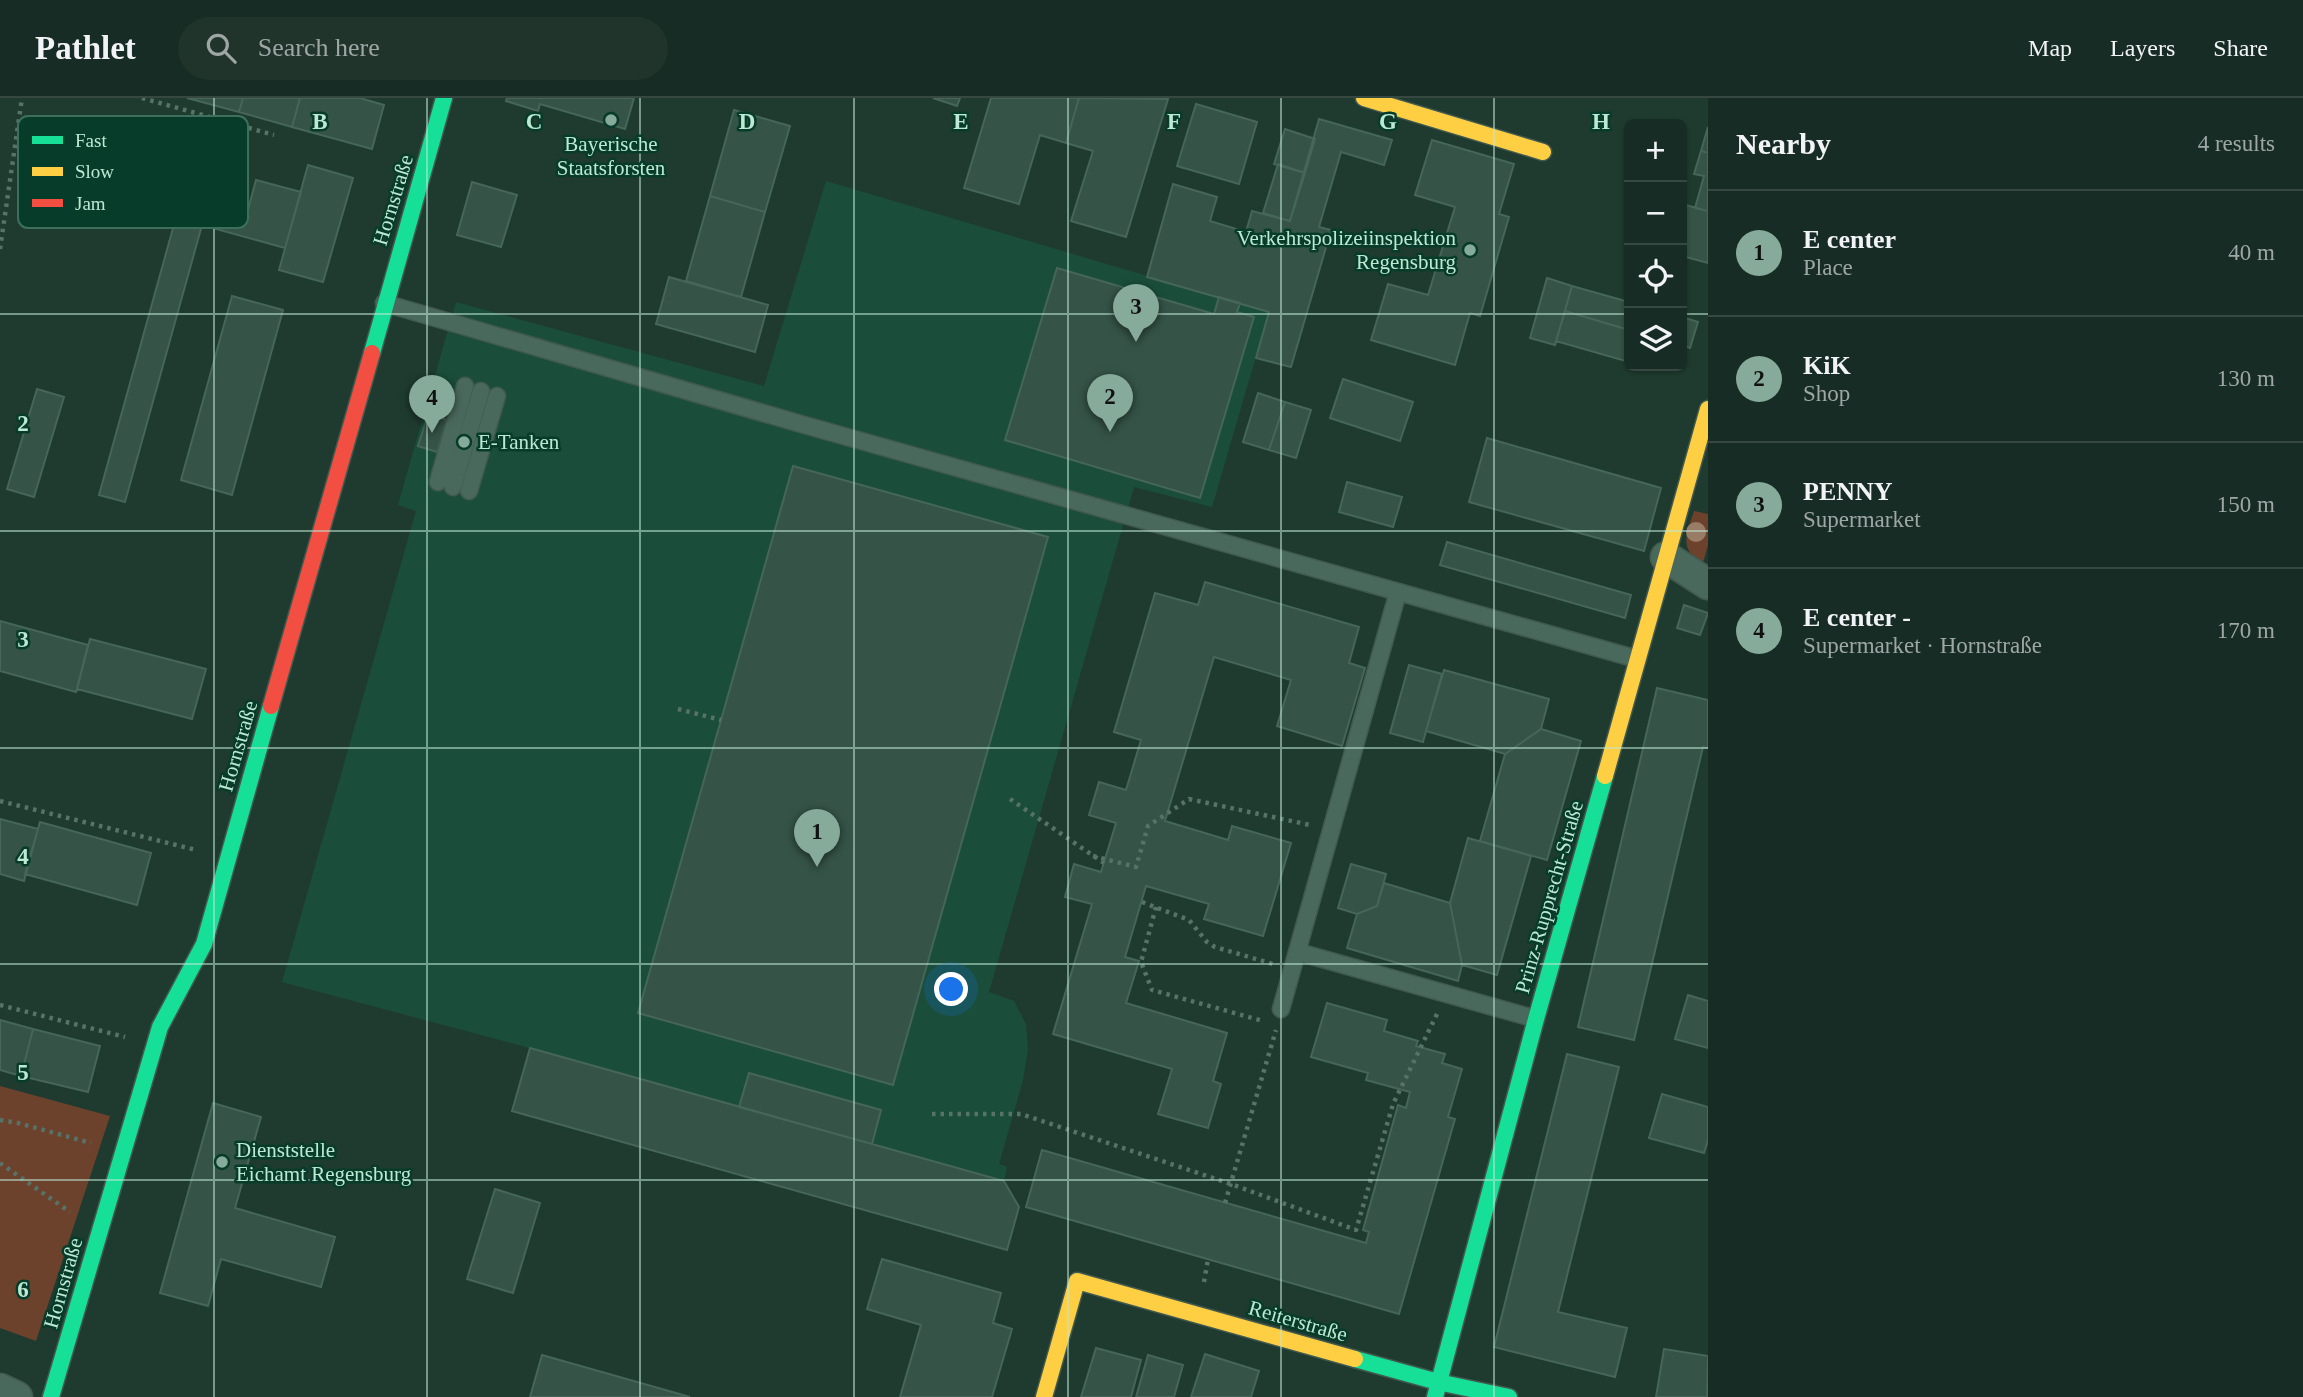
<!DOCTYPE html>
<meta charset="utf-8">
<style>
:root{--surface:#172c24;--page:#20342c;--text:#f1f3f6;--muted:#9ea7a6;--line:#364841;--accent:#86ab9a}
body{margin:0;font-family:"Times New Roman",serif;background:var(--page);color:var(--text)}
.controls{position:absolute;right:21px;top:21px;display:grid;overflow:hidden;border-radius:10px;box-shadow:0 2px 5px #0004}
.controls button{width:63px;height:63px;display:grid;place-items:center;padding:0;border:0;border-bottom:2px solid var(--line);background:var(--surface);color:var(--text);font:35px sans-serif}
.you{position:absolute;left:952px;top:892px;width:24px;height:24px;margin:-18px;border:5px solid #fff;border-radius:50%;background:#1a73e8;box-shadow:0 0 0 10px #1a73e833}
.badge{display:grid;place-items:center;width:46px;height:46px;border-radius:50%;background:var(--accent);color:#111;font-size:23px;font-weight:700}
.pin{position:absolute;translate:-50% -58px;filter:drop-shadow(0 2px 4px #0008)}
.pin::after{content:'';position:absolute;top:37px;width:24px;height:21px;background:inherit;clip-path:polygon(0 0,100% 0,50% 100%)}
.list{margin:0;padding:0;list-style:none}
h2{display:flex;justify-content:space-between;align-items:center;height:91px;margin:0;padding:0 28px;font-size:30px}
h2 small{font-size:23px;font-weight:400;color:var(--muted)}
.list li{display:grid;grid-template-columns:46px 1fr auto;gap:21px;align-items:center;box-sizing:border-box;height:126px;padding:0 28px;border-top:2px solid var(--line)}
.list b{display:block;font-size:26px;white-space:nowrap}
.list p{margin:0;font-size:23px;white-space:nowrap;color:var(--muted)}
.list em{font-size:23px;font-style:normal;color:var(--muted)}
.icon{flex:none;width:38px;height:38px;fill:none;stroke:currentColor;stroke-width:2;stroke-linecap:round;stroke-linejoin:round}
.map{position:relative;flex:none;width:1708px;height:1299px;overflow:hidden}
header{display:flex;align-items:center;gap:42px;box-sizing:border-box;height:98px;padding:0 35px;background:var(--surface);border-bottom:2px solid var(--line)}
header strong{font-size:33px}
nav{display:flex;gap:38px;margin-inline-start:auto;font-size:24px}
.search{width:490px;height:63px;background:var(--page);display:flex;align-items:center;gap:18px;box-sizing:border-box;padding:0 24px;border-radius:38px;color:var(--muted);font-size:26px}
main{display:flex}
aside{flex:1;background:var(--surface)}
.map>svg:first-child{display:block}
.built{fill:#1a4e3a}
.green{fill:#6d422d}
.building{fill:#355347;stroke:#456659;stroke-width:2}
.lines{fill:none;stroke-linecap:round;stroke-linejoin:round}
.lane-casing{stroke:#41594e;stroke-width:19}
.street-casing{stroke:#41594e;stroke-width:33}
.fast-casing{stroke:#41594e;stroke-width:19}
.slow-casing{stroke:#41594e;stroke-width:19}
.jam-casing{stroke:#41594e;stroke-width:19}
.path{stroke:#577267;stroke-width:4.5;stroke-dasharray:3.5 5;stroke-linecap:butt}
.lane{stroke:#4a695d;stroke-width:16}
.street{stroke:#4a695d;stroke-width:30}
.fast{stroke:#16e098;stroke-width:16}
.slow{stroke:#ffcf43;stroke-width:16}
.jam{stroke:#f24e42;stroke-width:16}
.tree{fill:#987c66}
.grid{fill:none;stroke:#bde8d3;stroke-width:2;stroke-opacity:0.55}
.poi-dot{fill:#86ab9a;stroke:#063c29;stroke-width:2.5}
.labels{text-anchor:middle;stroke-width:5;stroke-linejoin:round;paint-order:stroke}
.poi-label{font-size:21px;fill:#bde8d3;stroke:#063c29;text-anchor:start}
.street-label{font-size:21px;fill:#bde8d3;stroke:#063c29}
.key{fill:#063c29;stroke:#3d705c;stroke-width:2}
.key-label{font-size:19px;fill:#bde8d3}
.grid-label{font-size:23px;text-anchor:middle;font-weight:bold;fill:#bde8d3;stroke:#063c29;stroke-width:5;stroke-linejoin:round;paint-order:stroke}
</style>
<header>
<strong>Pathlet</strong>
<div class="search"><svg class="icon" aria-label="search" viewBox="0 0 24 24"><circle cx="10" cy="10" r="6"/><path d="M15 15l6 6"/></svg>Search here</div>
<nav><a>Map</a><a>Layers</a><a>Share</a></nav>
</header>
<main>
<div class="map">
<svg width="1708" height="1299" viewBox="0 0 1708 1299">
<rect width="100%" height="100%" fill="#1f3b30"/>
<path class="built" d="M826 83 1269 214 1212 409 1134 389 989 894 1014 903 1026 926 1028 952 1023 982 999 1066 1007 1069 1004 1083 530 950 282 884 416 413 398 407 456 204 764 288Z"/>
<path class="green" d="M1694 413 1708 416V447L1702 468C1679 448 1686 438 1694 413Z
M0 988 110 1018 36 1243 0 1230Z"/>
<path class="building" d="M187 0H243L239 14Z
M243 0H300L292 29 239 14Z
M300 0H360L384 7 372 51 292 29Z
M507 0H634L625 31 540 6 538 13 506 3Z
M933 0H960L957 8Z
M991 0H1079L1066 45 1040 37 1019 106 964 90Z
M1079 0 1168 1 1126 139 1071 123 1093 53 1066 45Z
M1196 6 1257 24 1239 86 1177 68Z
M734 12 790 28 765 114 710 98Z
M1319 21 1392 42 1384 67 1341 54 1319 129 1331 132 1291 269 1256 260 1269 214 1147 179 1173 86 1217 99 1210 123 1246 134 1252 113 1290 123Z
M1708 29V55L1701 53Z
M1285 31 1315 41 1305 75 1274 66Z
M1432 42 1514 66 1499 116 1509 119 1480 218 1470 215 1455 267 1371 242 1388 186 1428 197 1455 109 1415 97Z
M1701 53 1708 55V113L1695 110 1704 78 1694 76Z
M1278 66 1305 75 1290 123 1263 115Z
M308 67 353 80 323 184 279 172Z
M256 82 301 94 285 150 202 127 209 102 248 112Z
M472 84 517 97 501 149 457 137Z
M183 94 209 102 125 404 99 397Z
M710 98 765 114 741 199 686 183Z
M1682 106 1708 113V165L1682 158Z
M1057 170 1214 216 1219 199 1240 205 1237 214 1254 219 1200 400 1005 342Z
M669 179 768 207 755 254 656 226Z
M1547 180 1572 188 1555 247 1530 240Z
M1572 188 1629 204V232L1565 213Z
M232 198 283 212 232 397 181 382Z
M1565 213 1629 232V264L1556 243Z
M1682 219 1698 224 1690 250 1682 247Z
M1343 281 1413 304 1400 343 1330 320Z
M37 291 64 299 34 399 7 391Z
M1258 295 1285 304 1269 352 1243 344Z
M1285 304 1311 312 1296 360 1269 352Z
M428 316 447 322 437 354 418 348Z
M1487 340 1661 390 1644 453 1469 404Z
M793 368 1048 439 893 987 638 915Z
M1347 384 1402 399 1393 429 1339 414Z
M1447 444 1631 497 1625 520 1440 467Z
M1205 484 1359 529 1349 565 1365 570 1342 648 1277 628 1291 582 1214 559 1165 723 1228 742 1232 728 1291 745 1263 838 1204 821 1209 806 1146 788 1125 859 1139 863 1126 905 1227 935 1213 983 1221 986 1208 1030 1158 1016 1172 971 1053 936 1092 806 1065 799 1074 766 1101 774 1116 725 1089 717 1099 684 1126 692 1141 642 1114 634 1155 495 1198 507Z
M1684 507 1708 515 1700 537 1677 530Z
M0 523 88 547 76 594 0 573Z
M90 541 206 571 192 621 77 591Z
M1409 567 1442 576 1423 644 1390 635Z
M1444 572 1549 601 1541 631 1505 656 1426 633Z
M1657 590 1708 602V650L1703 649 1634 942 1578 929Z
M1541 631 1581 643 1547 762 1480 743 1505 656Z
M0 721 38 731 24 783 0 776Z
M40 724 151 755 137 807 25 776Z
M1468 740 1531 758 1497 877 1462 867 1450 805Z
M1351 766 1386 776 1377 808 1357 816 1338 810Z
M1384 785 1450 805 1462 867 1458 883 1347 850 1357 816 1377 808Z
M1688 897 1708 903V950L1675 941Z
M1327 905 1387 922 1384 933 1418 943 1416 948 1445 956 1442 965 1462 971 1448 1019 1455 1021 1399 1216 1026 1109 1042 1052 1366 1145 1369 1134 1363 1132 1398 1007 1406 1010 1410 994 1366 982 1368 975 1311 959Z
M0 922 33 931 21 978 0 972Z
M33 931 100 948 88 994 21 978Z
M530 950 1004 1083 1019 1109 1007 1152 512 1013Z
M1567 956 1619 969 1558 1214 1627 1230 1615 1279 1494 1249Z
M749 975 881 1012 872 1046 739 1009Z
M1662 996 1708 1009V1042L1704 1055 1649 1040Z
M213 1005 261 1019 235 1110 335 1139 321 1189 221 1161 208 1208 160 1195Z
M495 1091 540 1105 513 1195 467 1181Z
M882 1161 1001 1195 993 1225 1012 1231 992 1299H900L921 1227 867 1211Z
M1096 1250 1141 1262 1131 1299H1081Z
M1664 1251 1708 1258 1707 1299H1656Z
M1205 1256 1259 1273 1251 1299H1191Z
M542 1257 690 1299H530Z
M1148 1257 1183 1267 1174 1299H1136Z"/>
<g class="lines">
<g class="lane-casing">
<path id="lane" d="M384 205 801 326 1637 561
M438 384 465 288
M453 389 481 293
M469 393 497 298
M1298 854 1536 921
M1281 911 1398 494"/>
</g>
<g class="street-casing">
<path id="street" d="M1666 459 1708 486
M0 1291 17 1299"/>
</g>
<g class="fast-casing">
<path id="fast" d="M372 255 444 0
M1355 1261 1438 1284 1509 1299
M51 1299 160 929 204 846 271 608
M1435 1299 1536 921 1605 678"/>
</g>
<g class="slow-casing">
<path id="slow" d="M1364 0 1543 54
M1605 678 1708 311
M1044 1299 1077 1183 1355 1261"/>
</g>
<g class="jam-casing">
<path id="jam" d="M271 608 372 255"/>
</g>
<path class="path" d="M142 0 274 37
M0 151 22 0
M678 611 721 622
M1010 701 1104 765
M0 703 196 752
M1093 758 1136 769 1148 728 1189 701 1310 727
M1142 804 1189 822 1207 844 1215 849 1273 866
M1156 809 1141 864 1152 892 1263 923
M0 907 125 939
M932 1016H1021L1231 1086 1356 1132 1393 1006 1438 914
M0 1022 18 1025 91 1045
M0 1065 70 1114
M1225 1105 1276 932
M1204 1184 1208 1161"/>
<use href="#lane" class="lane"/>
<use href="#street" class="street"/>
<use href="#fast" class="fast"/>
<use href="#slow" class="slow"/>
<use href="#jam" class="jam"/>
</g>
<circle class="tree" cx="1696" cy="434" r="10"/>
<path class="grid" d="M214 0V1299M427 0V1299M640 0V1299M854 0V1299M1068 0V1299M1281 0V1299M1494 0V1299M0 216H1629M1682 216H1708M0 433H1708M0 650H1708M0 866H1708M0 1082H1708"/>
<g class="poi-dot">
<circle cx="611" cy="22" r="7"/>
<circle cx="1470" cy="152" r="7"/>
<circle cx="464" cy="344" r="7"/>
<circle cx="222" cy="1064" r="7"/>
</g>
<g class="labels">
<g class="poi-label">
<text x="611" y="53" text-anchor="middle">Bayerische<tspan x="611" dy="24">Staatsforsten</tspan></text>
<text x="1456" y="147" text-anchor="end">Verkehrspolizeiinspektion<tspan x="1456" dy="24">Regensburg</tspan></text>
<text x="478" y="351">E-Tanken</text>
<text x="236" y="1059">Dienststelle<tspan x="236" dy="24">Eichamt Regensburg</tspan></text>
</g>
<g class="street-label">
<text transform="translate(393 102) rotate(-73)" y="7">Hornstraße</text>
<text transform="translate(238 648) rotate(-74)" y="7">Hornstraße</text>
<text transform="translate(1549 799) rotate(-74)" y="7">Prinz-Rupprecht-Straße</text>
<text transform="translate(63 1185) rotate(-74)" y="7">Hornstraße</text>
<text transform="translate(1298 1223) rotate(16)" y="7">Reiterstraße</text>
</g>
</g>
<rect x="18" y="18" width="230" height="112" rx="10" class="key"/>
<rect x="32" y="38" width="31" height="8" fill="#16e098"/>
<rect x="32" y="69" width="31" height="9" fill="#ffcf43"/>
<rect x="32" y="101" width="31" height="8" fill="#f24e42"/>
<g class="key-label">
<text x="75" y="49">Fast</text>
<text x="75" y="80">Slow</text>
<text x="75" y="112">Jam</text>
</g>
<g class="grid-label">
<text x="320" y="31">B</text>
<text x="534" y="31">C</text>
<text x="747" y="31">D</text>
<text x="961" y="31">E</text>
<text x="1174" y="31">F</text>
<text x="1388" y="31">G</text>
<text x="1601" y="31">H</text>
<text x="23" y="333">2</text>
<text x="23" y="549">3</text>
<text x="23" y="766">4</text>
<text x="23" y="982">5</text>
<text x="23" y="1199">6</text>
</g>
</svg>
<div class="controls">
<button>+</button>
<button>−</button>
<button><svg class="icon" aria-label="locate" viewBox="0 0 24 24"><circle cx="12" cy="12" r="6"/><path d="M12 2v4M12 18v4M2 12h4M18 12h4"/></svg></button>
<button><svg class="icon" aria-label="layers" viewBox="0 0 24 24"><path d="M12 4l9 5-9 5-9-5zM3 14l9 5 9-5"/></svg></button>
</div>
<div class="you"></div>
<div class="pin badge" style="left:817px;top:769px">1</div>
<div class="pin badge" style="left:1110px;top:334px">2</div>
<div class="pin badge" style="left:1136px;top:244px">3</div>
<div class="pin badge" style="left:432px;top:335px">4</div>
</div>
<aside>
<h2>Nearby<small>4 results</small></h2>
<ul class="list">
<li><span class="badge">1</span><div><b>E center</b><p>Place</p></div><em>40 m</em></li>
<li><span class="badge">2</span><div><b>KiK</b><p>Shop</p></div><em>130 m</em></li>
<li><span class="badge">3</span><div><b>PENNY</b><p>Supermarket</p></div><em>150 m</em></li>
<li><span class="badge">4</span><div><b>E center -</b><p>Supermarket · Hornstraße</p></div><em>170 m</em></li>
</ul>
</aside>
</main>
